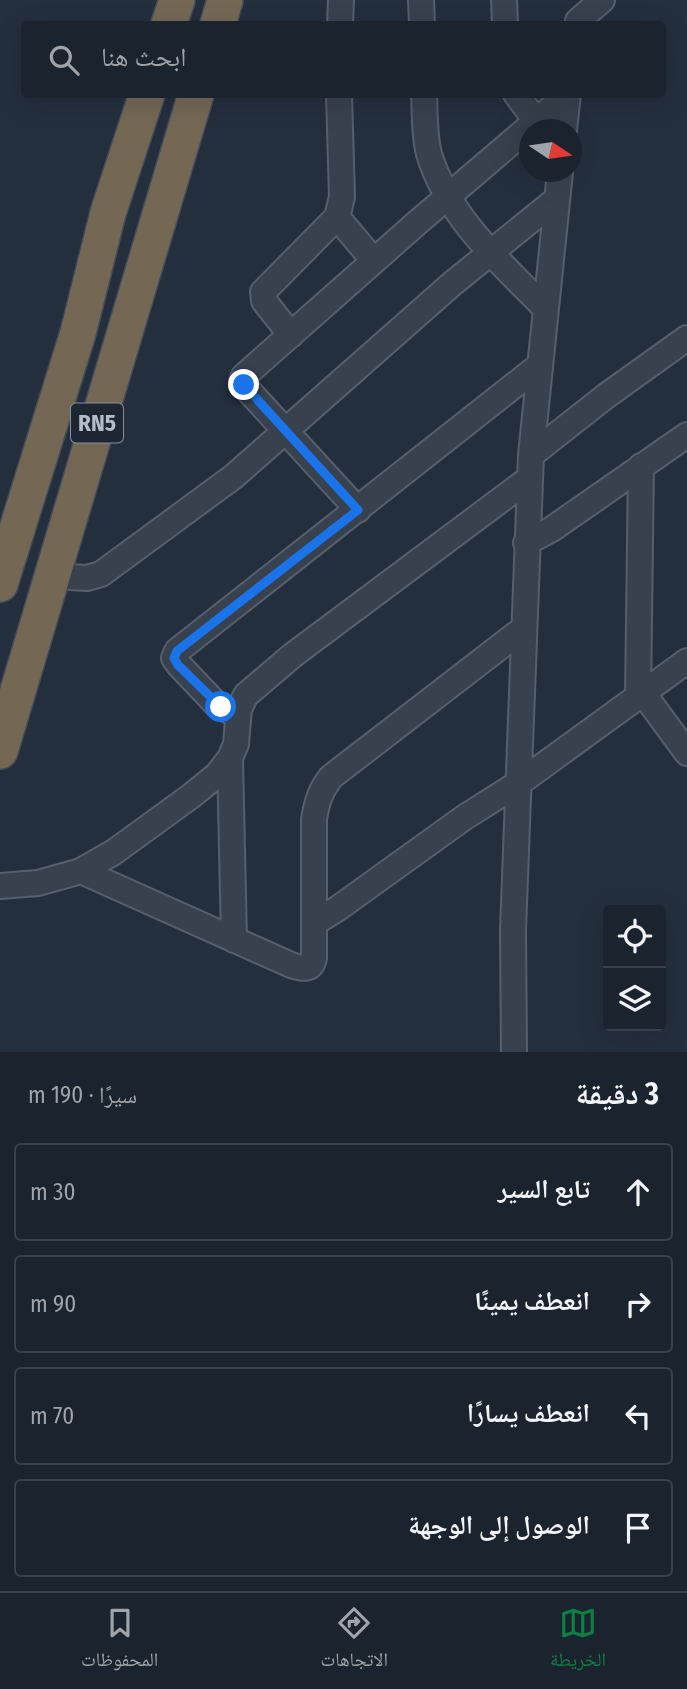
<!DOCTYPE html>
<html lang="ar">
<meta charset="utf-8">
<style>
:root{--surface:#1b232e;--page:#282f3a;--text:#f1f3f6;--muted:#a0a4aa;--line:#39404a;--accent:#0b8043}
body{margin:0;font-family:"Fira Sans Condensed","Noto Naskh Arabic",sans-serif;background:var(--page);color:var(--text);direction:rtl}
.controls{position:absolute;right:21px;bottom:21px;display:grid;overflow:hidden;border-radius:7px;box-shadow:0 7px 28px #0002}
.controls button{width:63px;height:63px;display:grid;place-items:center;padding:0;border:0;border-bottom:2px solid var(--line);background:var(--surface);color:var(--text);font:35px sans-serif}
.compass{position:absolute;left:519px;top:119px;width:63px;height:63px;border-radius:50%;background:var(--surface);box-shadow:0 7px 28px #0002;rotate:103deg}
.stop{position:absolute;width:21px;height:21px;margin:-16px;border:5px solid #1a73e8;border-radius:50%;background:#fff}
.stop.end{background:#1a73e8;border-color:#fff;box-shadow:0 2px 7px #0008}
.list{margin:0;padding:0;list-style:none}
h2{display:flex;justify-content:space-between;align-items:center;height:91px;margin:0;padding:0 28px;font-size:30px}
h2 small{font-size:23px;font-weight:400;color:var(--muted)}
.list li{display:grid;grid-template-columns:46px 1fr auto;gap:21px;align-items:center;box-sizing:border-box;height:98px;margin:0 14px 14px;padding:0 14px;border:2px solid var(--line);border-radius:7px}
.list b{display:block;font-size:26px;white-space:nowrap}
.list em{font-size:23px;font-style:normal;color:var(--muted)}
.icon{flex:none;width:38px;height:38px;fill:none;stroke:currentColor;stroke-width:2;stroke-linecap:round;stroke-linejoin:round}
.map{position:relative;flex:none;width:687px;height:1052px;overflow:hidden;direction:ltr}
.search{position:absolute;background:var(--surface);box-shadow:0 7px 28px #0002;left:21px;right:21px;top:21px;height:77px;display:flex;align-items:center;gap:18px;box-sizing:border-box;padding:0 24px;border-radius:7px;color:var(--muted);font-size:26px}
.sheet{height:539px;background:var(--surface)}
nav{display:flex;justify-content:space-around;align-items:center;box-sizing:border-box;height:98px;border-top:2px solid var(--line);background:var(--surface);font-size:19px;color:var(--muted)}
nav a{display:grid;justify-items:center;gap:4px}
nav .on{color:var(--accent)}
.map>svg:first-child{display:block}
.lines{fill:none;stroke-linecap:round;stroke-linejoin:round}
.minor-casing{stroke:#565f6c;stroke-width:28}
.highway-casing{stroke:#434c59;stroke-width:38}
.minor{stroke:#38414e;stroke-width:24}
.highway{stroke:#746855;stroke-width:35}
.route{stroke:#1a73e8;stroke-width:9}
.labels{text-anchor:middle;stroke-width:5;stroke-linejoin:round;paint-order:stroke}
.shield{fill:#1d2633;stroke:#878f9c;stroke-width:2}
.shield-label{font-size:23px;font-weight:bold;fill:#b4bcc9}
</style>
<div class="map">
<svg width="687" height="1052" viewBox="0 0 687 1052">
<rect width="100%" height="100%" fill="#242f3e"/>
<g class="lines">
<g class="minor-casing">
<path id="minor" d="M421 0 422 24
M504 0 505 24
M578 21 602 0
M340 24 341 0
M424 94C425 114 424 135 429 154 448 217 501 263 545 308
M516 94 536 121
M564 130 568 94
M337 217 374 261
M291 335 264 301 263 292 337 217 342 197 339 94
M531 455 606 396 687 338
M358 510 247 389 242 381 244 376 418 222 568 94
M526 543 552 529 687 435
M52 576 87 578 101 574 233 477 453 283 557 199
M643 693 687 753
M638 697 641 466
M238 715 217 705 179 665 174 658 177 651 540 365
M230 758 234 940
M81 871 291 965C301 968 311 972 314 958V819C317 802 320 791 331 777L523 629
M0 886 38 883 81 871 114 852 191 796 217 775 230 758 236 744 239 709 246 695 293 655 530 478
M314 923 337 909 465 817 519 783 687 661
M514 1052 513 930 531 455 560 172"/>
</g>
<g class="highway-casing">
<path id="highway" d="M169 24 177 0
M218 24 225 0
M0 584 78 333 108 213 147 94
M0 751 196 94"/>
</g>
<use href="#minor" class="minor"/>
<use href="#highway" class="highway"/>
</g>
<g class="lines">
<path class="route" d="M221 707 178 665 174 658 177 651 358 510 244 385"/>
</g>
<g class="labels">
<rect class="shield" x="71" y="403.5" width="52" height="39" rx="5"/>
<g class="shield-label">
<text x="97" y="431">RN5</text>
</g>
</g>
</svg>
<div class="controls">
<button><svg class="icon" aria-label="locate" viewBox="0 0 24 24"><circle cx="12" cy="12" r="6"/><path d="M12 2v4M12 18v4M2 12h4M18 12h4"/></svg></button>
<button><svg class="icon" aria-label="layers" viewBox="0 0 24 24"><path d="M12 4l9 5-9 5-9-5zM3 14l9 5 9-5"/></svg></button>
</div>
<svg class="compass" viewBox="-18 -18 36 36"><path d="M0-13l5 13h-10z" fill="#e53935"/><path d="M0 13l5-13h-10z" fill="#a0a4aa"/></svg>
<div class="stop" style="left:221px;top:707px"></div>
<div class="stop end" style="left:244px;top:385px"></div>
<div class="search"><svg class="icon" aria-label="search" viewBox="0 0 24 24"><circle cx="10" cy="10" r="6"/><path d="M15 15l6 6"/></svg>ابحث هنا</div>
</div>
<section class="sheet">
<h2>3 دقيقة<small>سيرًا · 190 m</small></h2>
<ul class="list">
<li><svg class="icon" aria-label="ahead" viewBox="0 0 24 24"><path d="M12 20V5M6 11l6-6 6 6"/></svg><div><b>تابع السير</b></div><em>30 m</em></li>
<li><svg class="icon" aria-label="right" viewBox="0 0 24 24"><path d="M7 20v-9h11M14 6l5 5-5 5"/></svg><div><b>انعطف يمينًا</b></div><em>90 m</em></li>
<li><svg class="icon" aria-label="left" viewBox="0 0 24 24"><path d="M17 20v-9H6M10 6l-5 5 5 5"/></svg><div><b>انعطف يسارًا</b></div><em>70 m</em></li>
<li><svg class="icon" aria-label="arrive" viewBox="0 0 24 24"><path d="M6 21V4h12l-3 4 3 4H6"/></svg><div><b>الوصول إلى الوجهة</b></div></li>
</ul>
</section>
<nav>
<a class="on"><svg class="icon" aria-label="map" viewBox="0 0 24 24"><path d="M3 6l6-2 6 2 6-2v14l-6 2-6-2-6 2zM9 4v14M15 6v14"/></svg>الخريطة</a>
<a><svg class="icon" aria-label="directions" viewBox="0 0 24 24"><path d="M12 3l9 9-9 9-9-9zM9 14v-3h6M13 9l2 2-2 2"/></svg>الاتجاهات</a>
<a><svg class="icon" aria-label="saved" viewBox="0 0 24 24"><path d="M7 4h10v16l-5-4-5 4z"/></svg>المحفوظات</a>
</nav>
